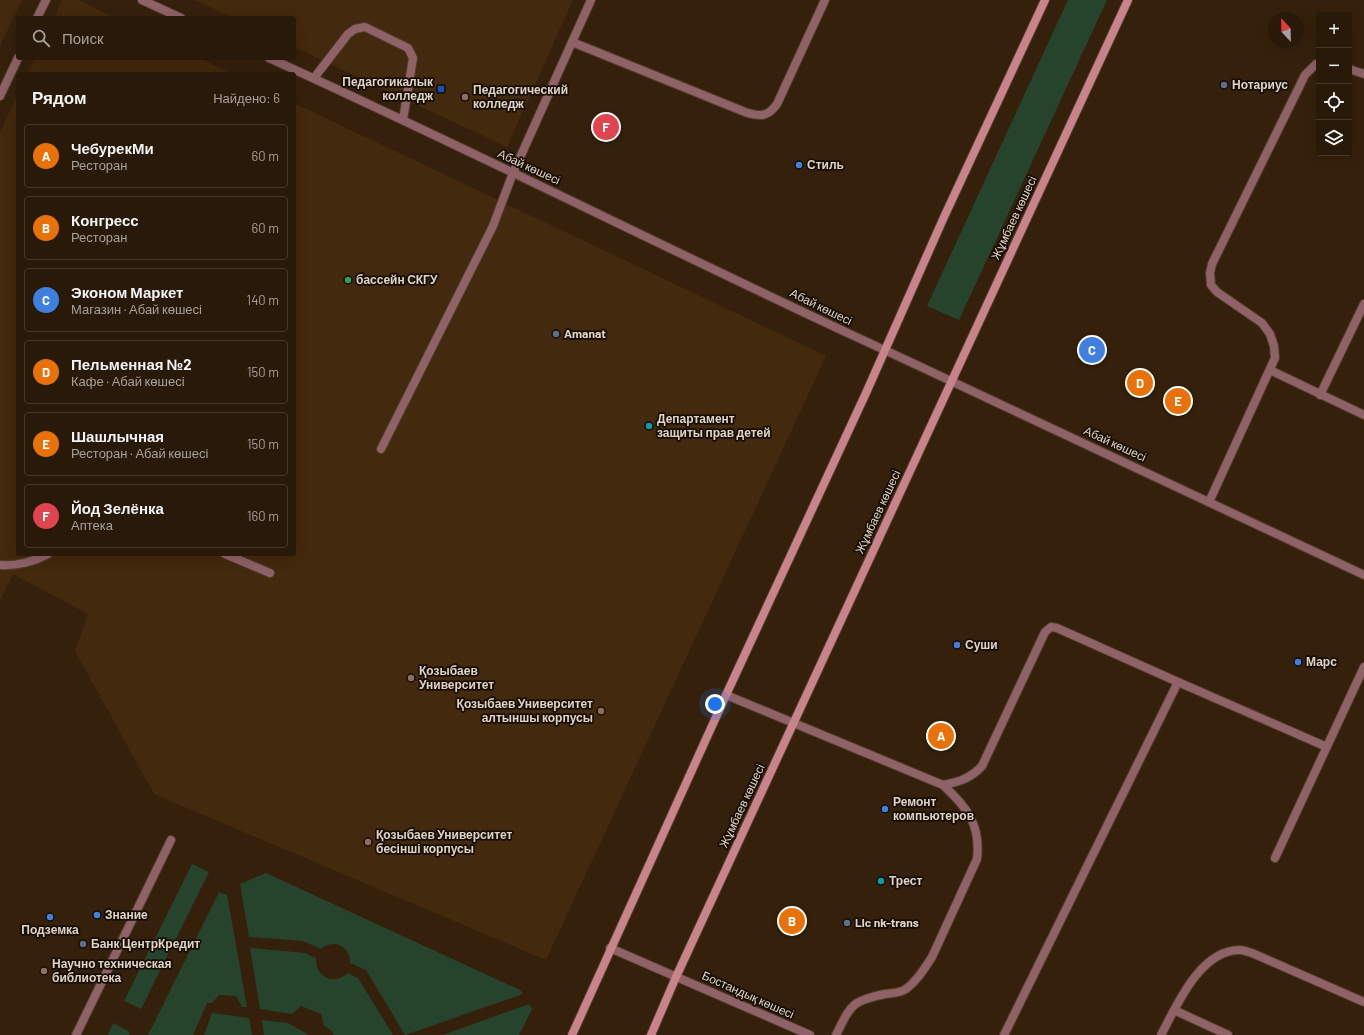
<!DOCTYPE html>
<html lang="ru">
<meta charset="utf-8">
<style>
:root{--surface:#281908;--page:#302212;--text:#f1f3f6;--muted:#a5a09c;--line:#443829;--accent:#0f766e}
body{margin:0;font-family:Barlow,sans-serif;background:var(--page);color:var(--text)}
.controls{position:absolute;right:12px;top:12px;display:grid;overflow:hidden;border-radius:4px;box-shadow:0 4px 16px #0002}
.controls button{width:36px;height:36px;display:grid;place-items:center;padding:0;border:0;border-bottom:1px solid var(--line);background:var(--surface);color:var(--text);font:20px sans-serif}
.compass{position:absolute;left:1268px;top:12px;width:36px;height:36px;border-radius:50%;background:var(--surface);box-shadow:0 4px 16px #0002;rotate:338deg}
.you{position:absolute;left:715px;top:704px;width:14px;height:14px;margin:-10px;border:3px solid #fff;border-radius:50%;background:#1a73e8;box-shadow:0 0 0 6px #1a73e833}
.badge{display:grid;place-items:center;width:26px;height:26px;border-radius:50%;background:var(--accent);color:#fff;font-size:13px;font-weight:700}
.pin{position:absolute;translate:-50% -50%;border:2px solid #fff;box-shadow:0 1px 4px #0006}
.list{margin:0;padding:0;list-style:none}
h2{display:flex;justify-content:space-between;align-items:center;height:52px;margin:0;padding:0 16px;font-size:17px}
h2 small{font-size:13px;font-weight:400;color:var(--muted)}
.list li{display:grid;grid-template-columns:26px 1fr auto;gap:12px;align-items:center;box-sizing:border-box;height:64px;margin:0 8px 8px;padding:0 8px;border:1px solid var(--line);border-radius:4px}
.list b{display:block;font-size:15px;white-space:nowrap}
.list p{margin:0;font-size:13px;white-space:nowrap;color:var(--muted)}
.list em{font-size:13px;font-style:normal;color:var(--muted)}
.icon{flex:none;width:22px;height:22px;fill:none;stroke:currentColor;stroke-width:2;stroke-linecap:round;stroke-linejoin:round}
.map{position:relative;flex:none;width:1364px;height:1035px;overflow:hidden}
.search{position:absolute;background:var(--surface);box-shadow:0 4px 16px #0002;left:16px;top:16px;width:280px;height:44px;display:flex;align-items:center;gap:10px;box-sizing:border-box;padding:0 14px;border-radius:4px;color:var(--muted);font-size:15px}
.panel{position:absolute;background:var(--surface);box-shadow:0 4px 16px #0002;left:16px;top:72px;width:280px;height:484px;border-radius:4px}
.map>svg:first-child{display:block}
.built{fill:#43290d}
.green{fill:#26442b}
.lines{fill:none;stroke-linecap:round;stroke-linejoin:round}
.service-casing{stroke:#503d29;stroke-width:10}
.minor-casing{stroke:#503d29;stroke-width:10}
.tertiary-casing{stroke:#503d29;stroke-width:10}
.secondary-casing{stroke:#503d29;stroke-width:10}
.service{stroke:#8e6266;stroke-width:8}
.minor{stroke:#8e6266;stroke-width:8}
.tertiary{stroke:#8e6266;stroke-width:8}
.secondary{stroke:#c9838b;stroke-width:8}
.service-dot{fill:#5c6f8a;stroke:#160d05;stroke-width:1.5}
.transit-dot{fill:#1a4fb4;stroke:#160d05;stroke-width:1.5}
.education-dot{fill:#8d6e63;stroke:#160d05;stroke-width:1.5}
.shop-dot{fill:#3f7fe0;stroke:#160d05;stroke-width:1.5}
.leisure-dot{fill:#2e9e5b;stroke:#160d05;stroke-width:1.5}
.culture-dot{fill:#0f9aa8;stroke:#160d05;stroke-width:1.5}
.labels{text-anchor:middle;stroke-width:3.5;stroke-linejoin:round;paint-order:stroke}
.poi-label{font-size:12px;font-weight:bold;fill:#e0d3c6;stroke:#160d05;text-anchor:start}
.street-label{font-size:12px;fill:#e0d3c6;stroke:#160d05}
</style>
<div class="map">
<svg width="1364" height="1035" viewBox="0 0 1364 1035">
<rect width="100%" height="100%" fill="#35210b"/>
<path class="built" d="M0 0H22L0 46Z
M62 0H78L115 18H54Z
M195 0H573L507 147 294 47V18H233Z
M35 58H200L233 74H27Z
M18 94V554H294V103L826 356 546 960 154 794 75 651 88 614 13 574 0 600V132Z"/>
<path class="green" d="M1068 0H1107L959 320 927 306Z
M192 864 209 872 141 1009 124 1001Z
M266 873 520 990 523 994 405 1035 366 970 350 963C351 946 333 938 321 949L303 941 249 937 240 884Z
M219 892 227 895 247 1007H242L236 996 219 995 212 1003H207L193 1035H148Z
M250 948 305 953 316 958C315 977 333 986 348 973L358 978 393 1035H334L331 1030 324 1026 321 1014 301 1006 292 1014 260 1009Z
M529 1004 532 1009 519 1035H443Z
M212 1013 249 1018 252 1035H204Z
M262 1020 288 1023 309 1035H264Z
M113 1023 130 1032 129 1035H108Z"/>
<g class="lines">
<g class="service-casing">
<path id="service" d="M572 42 745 112C760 117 768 117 777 104L825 0
M1349 69 1364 74
M314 78 348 34 355 29 365 27 408 48 413 58 403 120
M1270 370 1364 415
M1320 395 1364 304
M381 449 493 226 513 173
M1209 502 1275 358 1274 346 1270 334 1262 323 1217 292 1211 285 1210 273 1212 264 1305 75 1316 64 1319 63
M225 554 270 573
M0 565C17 566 33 562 48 554
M726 695 943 785C967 807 981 825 977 859L932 957C924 969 917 981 906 989 901 993 892 993 885 994 851 1001 851 1005 836 1035
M943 785C959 782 971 778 982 766L1045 632 1051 627 1057 628 1178 682
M1275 858 1364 667
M610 948 810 1035
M1174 1010 1228 1035
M76 1035 171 840
M1004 1035 1178 682 1327 747
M1161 1035C1177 1005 1200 950 1240 950 1244 950 1248 952 1252 953L1364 1002"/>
</g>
<g class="minor-casing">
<path id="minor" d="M513 173 591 0"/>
</g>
<g class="tertiary-casing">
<path id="tertiary" d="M142 0 181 18
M37 18 46 0
M269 58C465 147 657 244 852 335 1023 414 1193 495 1364 575
M0 96 18 58"/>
</g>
<g class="secondary-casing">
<path id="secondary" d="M572 1035 726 695 866 393 944 217 1045 0
M651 1035 676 977 1128 0"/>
</g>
<use href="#service" class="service"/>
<use href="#minor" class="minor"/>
<use href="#tertiary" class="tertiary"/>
<use href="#secondary" class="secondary"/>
</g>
<g class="service-dot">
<circle cx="1224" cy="85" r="4"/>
<circle cx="556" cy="334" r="4"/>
<circle cx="847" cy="923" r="4"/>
<circle cx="83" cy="944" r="4"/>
</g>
<rect class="transit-dot" x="437" y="85" width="8" height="8" rx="2"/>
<g class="education-dot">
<circle cx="465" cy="97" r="4"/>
<circle cx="411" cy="678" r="4"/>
<circle cx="601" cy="711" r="4"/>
<circle cx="368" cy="842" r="4"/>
<circle cx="44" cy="971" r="4"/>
</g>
<g class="shop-dot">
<circle cx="799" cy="165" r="4"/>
<circle cx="957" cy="645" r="4"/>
<circle cx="1298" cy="662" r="4"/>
<circle cx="885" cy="809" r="4"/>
<circle cx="97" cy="915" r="4"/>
<circle cx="50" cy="917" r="4"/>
</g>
<circle class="leisure-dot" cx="348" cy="280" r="4"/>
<g class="culture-dot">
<circle cx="649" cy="426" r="4"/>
<circle cx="881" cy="881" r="4"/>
</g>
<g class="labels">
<g class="poi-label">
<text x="433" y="86" text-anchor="end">Педагогикалык<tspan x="433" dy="14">колледж</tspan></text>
<text x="1232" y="89">Нотариус</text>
<text x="473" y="94">Педагогический<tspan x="473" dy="14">колледж</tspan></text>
<text x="807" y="169">Стиль</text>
<text x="356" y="284">бассейн СКГУ</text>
<text x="564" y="338">Amanat</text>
<text x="657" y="423">Департамент<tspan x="657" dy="14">защиты прав детей</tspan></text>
<text x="965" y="649">Суши</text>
<text x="1306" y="666">Марс</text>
<text x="419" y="675">Қозыбаев<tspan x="419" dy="14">Университет</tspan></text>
<text x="593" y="708" text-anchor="end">Қозыбаев Университет<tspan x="593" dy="14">алтыншы корпусы</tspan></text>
<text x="893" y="806">Ремонт<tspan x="893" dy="14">компьютеров</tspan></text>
<text x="376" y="839">Қозыбаев Университет<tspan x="376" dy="14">бесінші корпусы</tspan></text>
<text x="889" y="885">Трест</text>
<text x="105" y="919">Знание</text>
<text x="855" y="927">Llc nk-trans</text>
<text x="50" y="934" text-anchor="middle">Подземка</text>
<text x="91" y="948">Банк ЦентрКредит</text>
<text x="52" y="968">Научно техническая<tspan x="52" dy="14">библиотека</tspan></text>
</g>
<g class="street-label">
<text transform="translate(529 167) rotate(25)" y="4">Абай көшесі</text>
<text transform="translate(1014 218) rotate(-65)" y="4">Жұмбаев көшесі</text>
<text transform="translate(821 307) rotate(26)" y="4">Абай көшесі</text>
<text transform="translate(1115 444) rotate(25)" y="4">Абай көшесі</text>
<text transform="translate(878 512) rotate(-65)" y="4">Жұмбаев көшесі</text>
<text transform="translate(742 806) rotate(-65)" y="4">Жұмбаев көшесі</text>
<text transform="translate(748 995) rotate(24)" y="4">Бостандық көшесі</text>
</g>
</g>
</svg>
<div class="controls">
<button>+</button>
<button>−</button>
<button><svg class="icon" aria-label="locate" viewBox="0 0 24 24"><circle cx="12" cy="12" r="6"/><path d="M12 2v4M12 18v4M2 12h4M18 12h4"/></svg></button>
<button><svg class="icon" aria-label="layers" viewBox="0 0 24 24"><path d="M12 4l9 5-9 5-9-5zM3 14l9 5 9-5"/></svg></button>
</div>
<svg class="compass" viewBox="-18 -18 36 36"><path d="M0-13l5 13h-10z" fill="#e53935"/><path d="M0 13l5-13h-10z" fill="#a5a09c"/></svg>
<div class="you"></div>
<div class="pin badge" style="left:941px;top:736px;background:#e8710a">A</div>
<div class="pin badge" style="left:792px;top:921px;background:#e8710a">B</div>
<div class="pin badge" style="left:1092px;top:350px;background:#3f7fe0">C</div>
<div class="pin badge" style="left:1140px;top:383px;background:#e8710a">D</div>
<div class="pin badge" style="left:1178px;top:401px;background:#e8710a">E</div>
<div class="pin badge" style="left:606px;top:127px;background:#e0444e">F</div>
<div class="search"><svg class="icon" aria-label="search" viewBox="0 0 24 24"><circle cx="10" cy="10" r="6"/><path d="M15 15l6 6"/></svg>Поиск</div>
<section class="panel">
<h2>Рядом<small>Найдено: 6</small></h2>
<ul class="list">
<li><span class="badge" style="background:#e8710a">A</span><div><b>ЧебурекМи</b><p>Ресторан</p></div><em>60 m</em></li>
<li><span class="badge" style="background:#e8710a">B</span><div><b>Конгресс</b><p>Ресторан</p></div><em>60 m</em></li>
<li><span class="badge" style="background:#3f7fe0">C</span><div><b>Эконом Маркет</b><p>Магазин · Абай көшесі</p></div><em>140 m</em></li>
<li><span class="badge" style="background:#e8710a">D</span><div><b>Пельменная №2</b><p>Кафе · Абай көшесі</p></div><em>150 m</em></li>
<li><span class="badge" style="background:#e8710a">E</span><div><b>Шашлычная</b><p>Ресторан · Абай көшесі</p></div><em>150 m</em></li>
<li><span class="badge" style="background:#e0444e">F</span><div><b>Йод Зелёнка</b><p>Аптека</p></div><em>160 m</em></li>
</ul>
</section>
</div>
